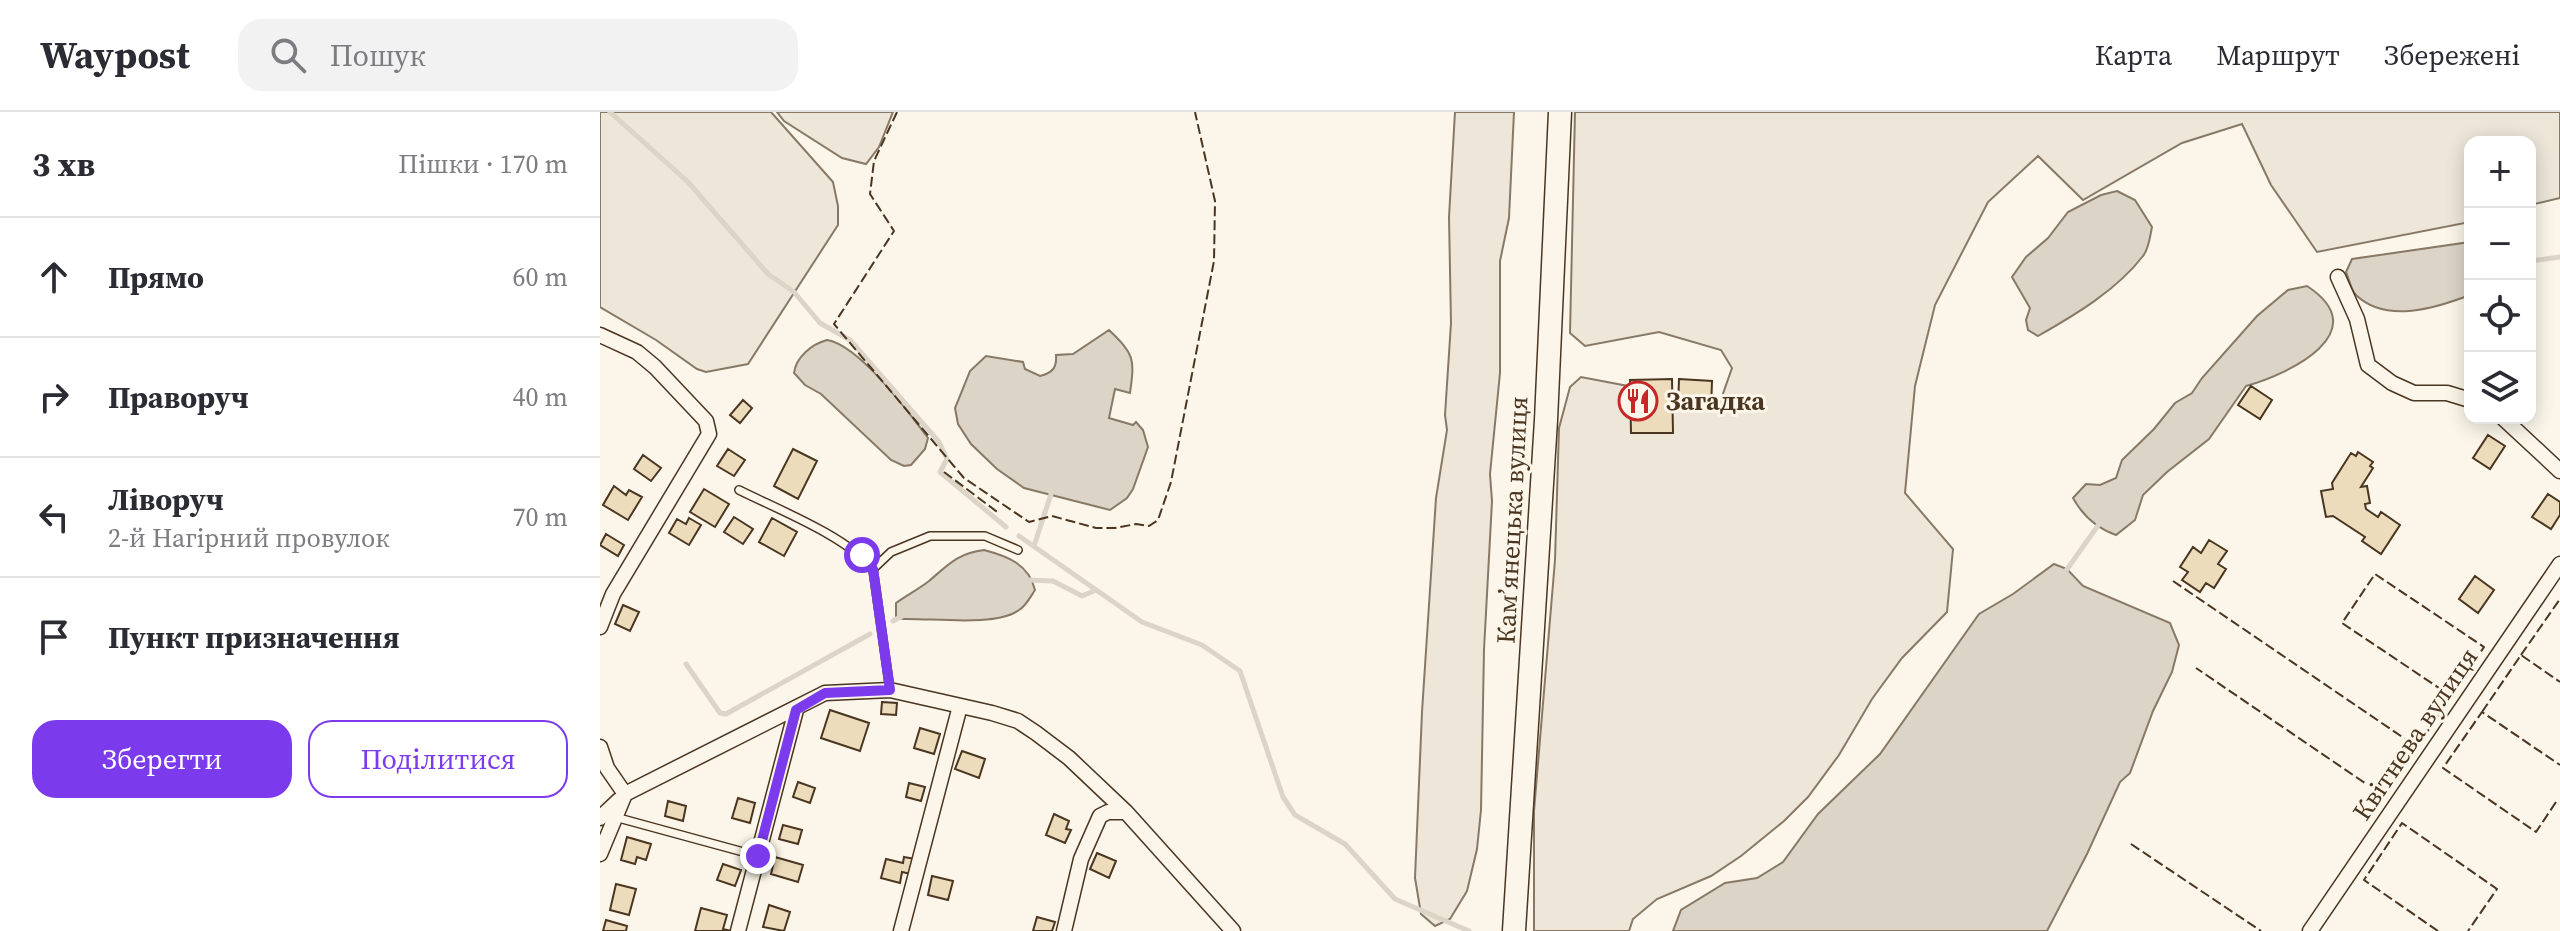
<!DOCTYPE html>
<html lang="uk">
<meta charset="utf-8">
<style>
:root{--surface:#fff;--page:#f2f2f3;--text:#2b2b33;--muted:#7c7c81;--line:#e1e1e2;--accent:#7c3aed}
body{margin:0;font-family:"Source Serif 4",serif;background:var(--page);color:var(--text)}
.controls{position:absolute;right:24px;top:24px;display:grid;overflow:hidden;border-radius:16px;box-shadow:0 4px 20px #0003}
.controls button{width:72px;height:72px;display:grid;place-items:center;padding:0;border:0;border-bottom:2px solid var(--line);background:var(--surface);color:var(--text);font:40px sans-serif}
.stop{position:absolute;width:24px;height:24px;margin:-18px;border:6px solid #7c3aed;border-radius:50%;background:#fff}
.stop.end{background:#7c3aed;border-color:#fff;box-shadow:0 2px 8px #0008}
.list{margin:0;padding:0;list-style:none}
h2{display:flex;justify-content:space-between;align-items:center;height:104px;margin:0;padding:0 32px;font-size:34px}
h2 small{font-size:26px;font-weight:400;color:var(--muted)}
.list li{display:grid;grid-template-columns:52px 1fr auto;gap:24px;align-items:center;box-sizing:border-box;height:120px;padding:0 32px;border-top:2px solid var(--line)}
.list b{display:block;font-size:30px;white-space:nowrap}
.list p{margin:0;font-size:26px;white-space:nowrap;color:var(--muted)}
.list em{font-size:26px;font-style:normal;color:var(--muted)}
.actions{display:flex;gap:16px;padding:24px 32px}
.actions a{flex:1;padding:18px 0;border:2px solid var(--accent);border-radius:24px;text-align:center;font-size:28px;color:var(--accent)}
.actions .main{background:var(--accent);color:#fff}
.icon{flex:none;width:44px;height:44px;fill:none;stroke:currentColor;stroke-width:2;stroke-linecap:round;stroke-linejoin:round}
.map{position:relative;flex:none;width:1960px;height:819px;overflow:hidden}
header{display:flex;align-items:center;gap:48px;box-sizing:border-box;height:112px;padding:0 40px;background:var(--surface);border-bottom:2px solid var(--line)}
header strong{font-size:38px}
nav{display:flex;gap:44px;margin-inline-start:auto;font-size:28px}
.search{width:560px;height:72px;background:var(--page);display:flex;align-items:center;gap:20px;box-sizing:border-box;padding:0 28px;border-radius:24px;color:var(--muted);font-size:30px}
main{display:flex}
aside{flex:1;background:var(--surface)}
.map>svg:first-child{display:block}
.green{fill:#ede6d9;stroke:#887966;stroke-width:2}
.water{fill:#dcd4c6;stroke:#887966;stroke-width:2}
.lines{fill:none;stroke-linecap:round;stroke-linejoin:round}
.stream{stroke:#dcd4c6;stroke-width:5}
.building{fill:#ecdcbc;stroke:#4a3520;stroke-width:2}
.lane-casing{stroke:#4a3520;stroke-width:10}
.street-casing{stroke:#4a3520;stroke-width:17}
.primary-casing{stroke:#4a3520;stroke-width:25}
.lane{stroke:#fbf6e9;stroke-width:7}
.street{stroke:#fbf6e9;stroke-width:14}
.primary{stroke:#fbf6e9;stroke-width:22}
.fence{stroke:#4a3520;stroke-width:2;stroke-dasharray:10 4;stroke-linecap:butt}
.route{stroke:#7c3aed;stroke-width:10}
.labels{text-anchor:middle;stroke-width:6;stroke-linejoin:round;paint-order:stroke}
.poi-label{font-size:26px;font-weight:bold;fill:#4a3520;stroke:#fbf6e9;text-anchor:start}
.street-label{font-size:26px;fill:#4a3520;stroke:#fbf6e9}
</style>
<header>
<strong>Waypost</strong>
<div class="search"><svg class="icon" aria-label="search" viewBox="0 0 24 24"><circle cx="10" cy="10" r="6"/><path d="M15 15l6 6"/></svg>Пошук</div>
<nav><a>Карта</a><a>Маршрут</a><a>Збережені</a></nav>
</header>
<main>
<aside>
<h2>3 хв<small>Пішки · 170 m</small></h2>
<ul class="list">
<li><svg class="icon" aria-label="ahead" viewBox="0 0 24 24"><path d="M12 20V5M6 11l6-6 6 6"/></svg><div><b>Прямо</b></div><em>60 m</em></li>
<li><svg class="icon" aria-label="right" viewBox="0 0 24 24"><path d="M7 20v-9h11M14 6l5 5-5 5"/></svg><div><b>Праворуч</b></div><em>40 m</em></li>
<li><svg class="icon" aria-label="left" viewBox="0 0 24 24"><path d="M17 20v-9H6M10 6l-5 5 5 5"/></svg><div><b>Ліворуч</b><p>2-й Нагірний провулок</p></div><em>70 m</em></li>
<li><svg class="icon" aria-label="arrive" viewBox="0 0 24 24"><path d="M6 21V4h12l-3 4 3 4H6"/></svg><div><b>Пункт призначення</b></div></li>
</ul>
<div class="actions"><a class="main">Зберегти</a><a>Поділитися</a></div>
</aside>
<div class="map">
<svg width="1960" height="819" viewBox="0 0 1960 819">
<rect width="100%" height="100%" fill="#fbf6e9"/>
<path class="green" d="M0 0H171L233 70 238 94V113L148 252 106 260 97 257 56 228 0 195Z
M177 0H293L279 35 266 52 242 46 184 9Z
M855 0H914L909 106 900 149V261L890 362 892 389 884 538 881 698 877 737 867 779 850 807 835 814 821 802 815 766 822 600 836 386 847 318 845 303 851 211 849 105Z
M975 0H1960V86L1930 93V30H1870V110L1717 140 1671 73 1642 12 1582 31 1483 88 1438 44 1388 90 1335 193 1315 274 1305 381 1353 437 1347 500 1302 546 1272 587 1239 643 1208 685 1184 709 1141 744 1111 764 1057 787 1033 807 1029 819H934V699L955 448 959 316 970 275 981 265 1028 274 1055 291 1092 294 1120 290 1132 256 1121 238 1059 220 985 234 970 221Z"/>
<path class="water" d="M1517 79 1535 88 1552 115C1550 124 1549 137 1543 144 1517 178 1475 203 1438 224L1428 218 1426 208 1430 196 1412 165 1426 145 1448 126 1468 100 1501 83Z
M1870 130V183C1836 196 1786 212 1756 183 1751 178 1749 167 1746 160L1752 147Z
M1707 174C1777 220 1689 262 1646 274L1609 327 1567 360 1543 383 1535 408 1516 423C1496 416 1483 404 1473 386L1486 372 1500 373 1516 366 1522 348 1554 317 1575 291 1592 281 1602 266 1657 204 1688 178Z
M509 218C534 242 535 246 530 281L515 277 509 306 533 313 536 310 543 318 548 335 533 377 527 386 510 398 424 376 397 357 371 332 358 312 355 296 370 259 386 244 423 250 425 257 440 264C452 261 457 256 456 243L473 242Z
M227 228C259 233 308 299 328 326L325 337 311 353 304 354 291 348 221 282 205 273 194 261C196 245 212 232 227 228Z
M384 438C407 444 429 452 435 478 431 484 426 494 419 498 396 515 332 506 303 507L296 505V491C307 483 319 477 329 469 348 453 358 441 384 438Z
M1454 452 1467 457 1483 474 1570 511 1579 533 1572 560 1553 599 1530 661 1520 670 1487 742 1447 819H1073L1081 798 1125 771 1157 766 1183 750 1218 702 1280 642 1379 502 1413 482Z"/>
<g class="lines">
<path class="stream" d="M10 0 88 70 168 162 194 180 220 211 250 228 339 330 347 347 340 360 406 415
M1930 149 1960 145
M419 424 542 510 602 533 640 559 683 685 695 703 745 732 795 787 869 819
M434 434 453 376
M1463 463 1499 412
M428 468 453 469 482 484 496 478
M293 509 304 503
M86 552 120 601 126 602 270 522"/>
</g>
<path class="building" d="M1072 267 1073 321H1031L1030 268Z
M1079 267 1112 269 1111 298 1078 296Z
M1651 274 1672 288 1660 307 1638 293Z
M143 288 152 296 140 311 130 303Z
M1888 323 1905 334 1890 357 1873 346Z
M128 337 145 348 134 364 117 354Z
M193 337 217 349 198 387 174 374Z
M1758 340 1773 350 1770 354 1773 356 1761 375 1767 374 1770 391 1765 392 1766 397 1778 405 1781 400 1800 413 1781 442 1762 429 1765 425 1733 404 1726 405 1721 379 1733 377 1732 371 1751 341 1756 344Z
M43 343 61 356 51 369 34 357Z
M14 374 26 383 29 378 42 385 28 408 3 393Z
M104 377 129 392 115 415 90 400Z
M1948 382 1960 390V403L1951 417 1932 405Z
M134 405 153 417 143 432 124 420Z
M89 406 101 413 89 433 69 421 77 407 86 412Z
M172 406 197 420 184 444 159 430Z
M6 422 24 433 18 444 0 433Z
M1609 428 1627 439 1618 452 1626 457 1614 476 1606 471 1600 480 1582 468 1588 460 1580 455 1593 435 1601 441Z
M1875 464 1894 478 1878 501 1859 487Z
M23 493 39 500 30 519 15 512Z
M282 590 297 591 296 603 281 602Z
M230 598 269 611 260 639 221 626Z
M320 616 340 622 334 642 314 636Z
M362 639 385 647 379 666 355 657Z
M198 670 215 676 210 691 193 685Z
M309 671 325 675 321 689 306 685Z
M138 686 155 691 150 711 132 706Z
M68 689 86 694 83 709 65 704Z
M454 702 469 709 466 717 471 718 465 731 446 723Z
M183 713 202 718 198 732 179 727Z
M27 725 51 732 46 748 37 745 35 752 21 748Z
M497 741 516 749 509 766 490 757Z
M175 745 203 753 198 770 171 762Z
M304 745 315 747 311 762 302 760 300 771 281 766 286 747 303 751Z
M123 752 141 758 135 774 117 768Z
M332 764 353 769 348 788 328 783Z
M16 772 36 777 29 803 10 798Z
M169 793 190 800 184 819 163 815Z
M101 796 127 803 123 817 131 819H95Z
M437 805 455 810 452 819H433Z
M6 808 27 814 26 819H3Z"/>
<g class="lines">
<g class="lane-casing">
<path id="lane" d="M139 378C179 398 246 424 273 457L290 578
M273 457 291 440 330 424H385L418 438
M15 705 158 744"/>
</g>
<g class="street-casing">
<path id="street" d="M1738 165 1757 207 1768 253 1792 271 1814 281H1847L1870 288
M0 223 37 240 55 255 106 309 109 322 13 482 0 515
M1903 306 1960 359
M0 635 7 656 25 682 225 581 290 578 392 601 418 609 436 621 469 646 526 700 633 819
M0 706 19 688
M0 742 25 682
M138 819 196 598
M301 819 360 594
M464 819 481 747 500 704 508 700H526
M1710 819 1960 452"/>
</g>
<g class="primary-casing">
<path id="primary" d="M914 819 946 308 960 0"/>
</g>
<use href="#lane" class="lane"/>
<use href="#street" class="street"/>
<use href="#primary" class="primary"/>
<path class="fence" d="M297 0 274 49 270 82 294 119 234 212 364 366 429 410 452 404 496 416H515L536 412 549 414 558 408 571 370 614 149 615 89 595 0
M344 360 400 402
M1573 469 1817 635 1784 684 1596 556
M1921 543 1960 487
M1882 600 1921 543 1960 570
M1817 635 1851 584 1742 511 1775 462 1884 535 1851 584
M1956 690 1936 720 1843 656 1882 600 1960 653
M1531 732 1661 819
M1838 819 1764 768 1802 711 1897 777 1868 819"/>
</g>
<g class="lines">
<path class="route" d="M158 744 196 598 225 581 290 578 273 457 262 443"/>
</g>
<defs>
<g id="restaurant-ring" transform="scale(2)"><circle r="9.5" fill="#fbf6e9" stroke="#c62828" stroke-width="1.5"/><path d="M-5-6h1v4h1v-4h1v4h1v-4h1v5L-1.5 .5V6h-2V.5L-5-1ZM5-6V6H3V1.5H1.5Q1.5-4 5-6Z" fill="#c62828"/></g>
</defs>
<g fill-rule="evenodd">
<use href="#restaurant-ring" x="1038" y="289"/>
</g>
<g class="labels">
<g class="poi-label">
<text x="1066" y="298">Загадка</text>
</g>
<g class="street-label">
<text transform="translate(912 408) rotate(-87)" y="9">Камʼянецька вулиця</text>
<text transform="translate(1815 622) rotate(-56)" y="9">Квітнева вулиця</text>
</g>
</g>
</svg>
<div class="controls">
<button>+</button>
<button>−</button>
<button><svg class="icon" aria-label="locate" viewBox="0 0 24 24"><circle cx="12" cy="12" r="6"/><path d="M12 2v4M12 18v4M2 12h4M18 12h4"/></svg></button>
<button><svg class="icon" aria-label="layers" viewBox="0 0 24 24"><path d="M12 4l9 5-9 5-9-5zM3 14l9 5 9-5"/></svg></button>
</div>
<div class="stop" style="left:262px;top:443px"></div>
<div class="stop end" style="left:158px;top:744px"></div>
</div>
</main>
